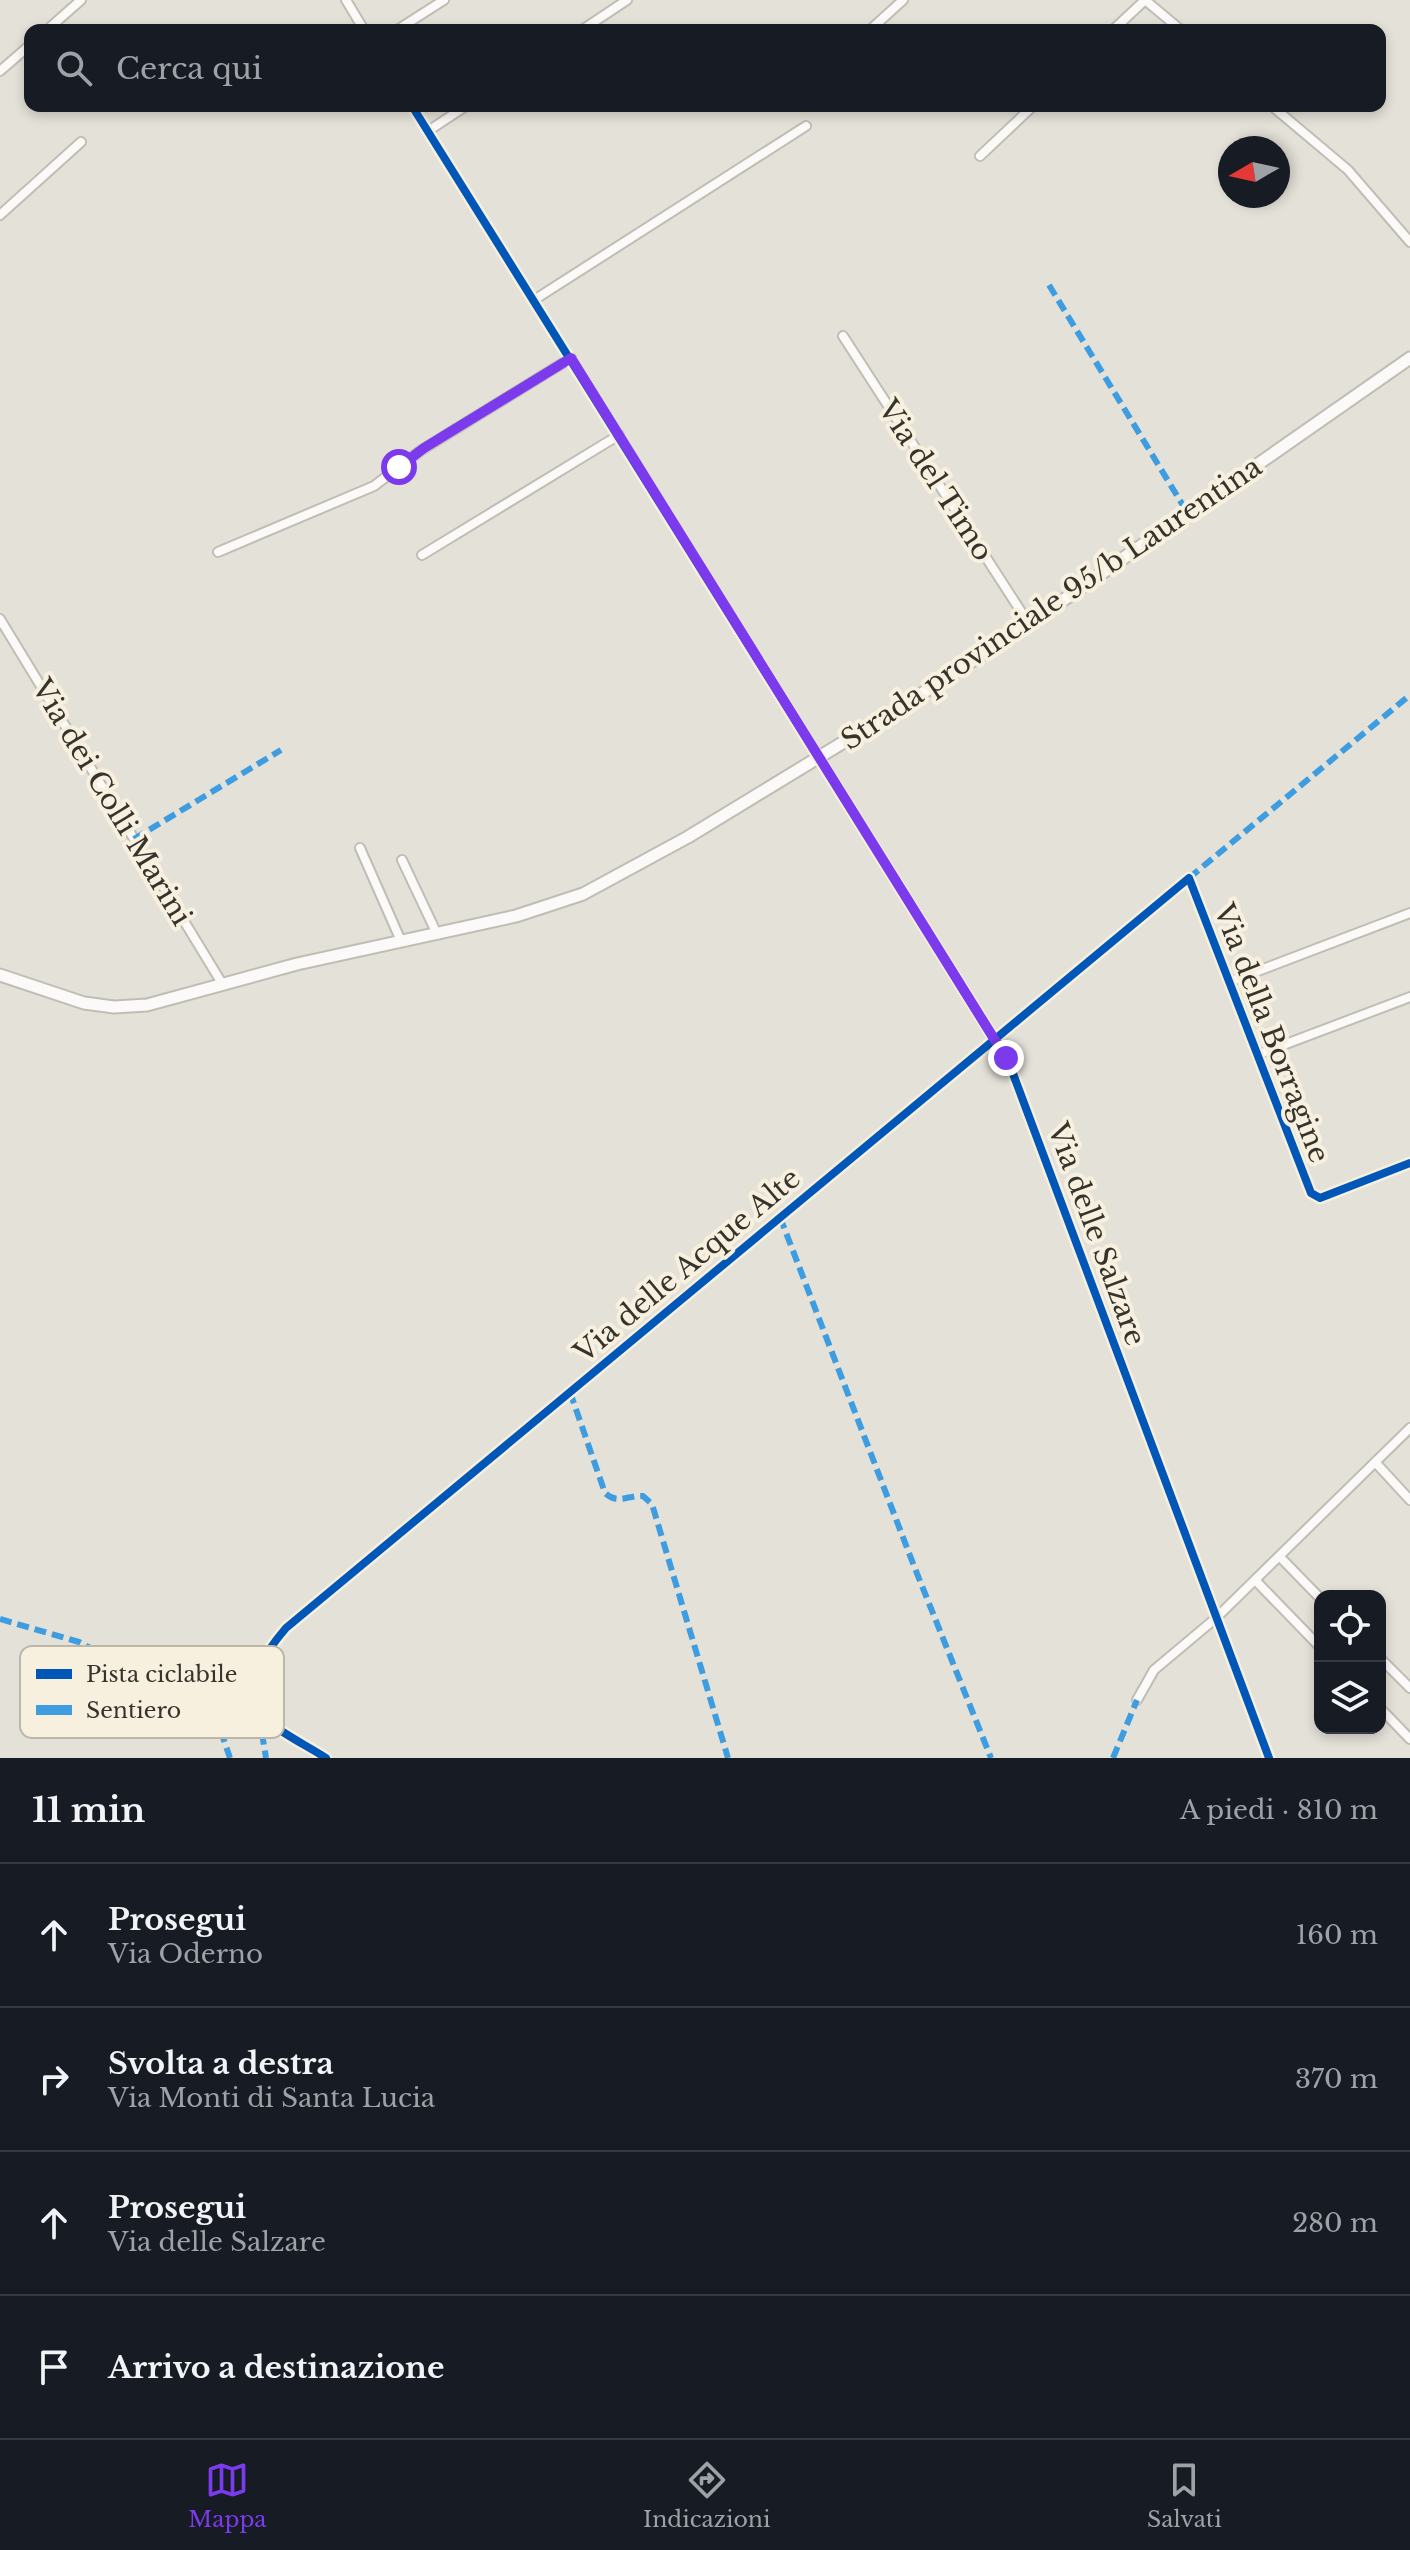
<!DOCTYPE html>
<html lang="it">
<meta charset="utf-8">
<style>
:root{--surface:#171b24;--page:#20242c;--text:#f1f3f6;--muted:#9ea1a6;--line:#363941;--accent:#7c3aed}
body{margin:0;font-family:"Libre Baskerville",serif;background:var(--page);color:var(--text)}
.controls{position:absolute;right:24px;bottom:24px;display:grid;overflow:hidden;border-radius:16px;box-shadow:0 4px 12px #0003}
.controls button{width:72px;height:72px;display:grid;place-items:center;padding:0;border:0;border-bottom:2px solid var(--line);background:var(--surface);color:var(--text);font:40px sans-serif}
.compass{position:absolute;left:1218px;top:136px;width:72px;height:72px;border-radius:50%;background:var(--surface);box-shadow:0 4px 12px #0003;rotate:261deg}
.stop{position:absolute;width:24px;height:24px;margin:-18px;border:6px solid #7c3aed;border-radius:50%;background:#fff}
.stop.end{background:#7c3aed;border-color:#fff;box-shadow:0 2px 8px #0008}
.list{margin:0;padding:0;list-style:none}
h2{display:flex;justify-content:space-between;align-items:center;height:104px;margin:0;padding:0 32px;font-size:34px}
h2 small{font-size:26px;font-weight:400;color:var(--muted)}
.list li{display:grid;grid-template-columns:52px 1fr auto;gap:24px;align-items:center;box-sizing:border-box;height:144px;padding:0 32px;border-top:2px solid var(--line)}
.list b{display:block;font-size:30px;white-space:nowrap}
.list p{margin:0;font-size:26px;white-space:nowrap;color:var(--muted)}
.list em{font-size:26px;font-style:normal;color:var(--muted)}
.icon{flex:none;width:44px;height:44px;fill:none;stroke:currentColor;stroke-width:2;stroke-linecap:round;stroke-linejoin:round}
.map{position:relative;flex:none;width:1410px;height:1758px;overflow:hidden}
.search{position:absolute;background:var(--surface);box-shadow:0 4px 12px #0003;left:24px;right:24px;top:24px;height:88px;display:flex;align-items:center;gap:20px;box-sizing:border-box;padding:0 28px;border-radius:16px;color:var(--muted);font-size:30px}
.sheet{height:680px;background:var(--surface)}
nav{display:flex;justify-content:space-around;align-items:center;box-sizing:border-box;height:112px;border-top:2px solid var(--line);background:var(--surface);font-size:22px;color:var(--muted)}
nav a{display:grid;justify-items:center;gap:4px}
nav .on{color:var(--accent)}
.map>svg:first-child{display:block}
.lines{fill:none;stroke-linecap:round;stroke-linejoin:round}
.street-casing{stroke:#c0bdb5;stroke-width:12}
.secondary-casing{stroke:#c0bdb5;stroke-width:15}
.street{stroke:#fbfaf9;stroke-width:8}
.secondary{stroke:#fbfaf9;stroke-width:11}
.quiet{stroke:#3e9de1;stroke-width:6;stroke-dasharray:12 6;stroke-linecap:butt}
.cycleway-casing{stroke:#f7f0df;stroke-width:13}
.cycleway{stroke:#0057b8;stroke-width:8}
.route{stroke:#7c3aed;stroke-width:10}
.labels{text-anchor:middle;stroke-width:8;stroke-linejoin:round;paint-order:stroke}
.street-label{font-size:28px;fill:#36332d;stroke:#f7f0df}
.key{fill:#f7f0df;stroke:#bdb7aa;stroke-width:2}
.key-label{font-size:22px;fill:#36332d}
</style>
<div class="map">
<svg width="1410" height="1758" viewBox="0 0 1410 1758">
<rect width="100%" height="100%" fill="#e4e1d8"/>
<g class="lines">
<g class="street-casing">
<path id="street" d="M346 0 364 30
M1145 0 1181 30
M47 30 81 0
M397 30 444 0
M582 30 627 0
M870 30 903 0
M1113 30 1145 0
M0 71 30 45
M412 106 1009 1063 1269 1758
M1272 106 1348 170 1410 242
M428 131 466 106
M980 156 1033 106
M0 215 81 142
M534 300 806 126
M843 336 1029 624
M218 552 374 486 420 451 571 358
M422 555 619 435
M0 619 223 985
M360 848 401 941
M402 860 437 934
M1229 982 1410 913
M1257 1055 1410 997
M1375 1462 1410 1500
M1279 1556 1320 1598
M1255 1580 1320 1647
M1380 1658 1410 1688
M1137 1700 1154 1670 1216 1618 1410 1428
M1380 1708 1410 1739
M326 1758C306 1745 280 1733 263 1717 236 1691 268 1649 286 1628L1189 878 1311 1193 1320 1198 1410 1163"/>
</g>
<g class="secondary-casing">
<path id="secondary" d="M0 975 84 1003 114 1007 147 1005 297 964 516 916 583 894 688 837 898 709 1029 624 1410 358"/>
</g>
<use href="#street" class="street"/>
<use href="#secondary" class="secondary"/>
<path class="quiet" d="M1049 285 1187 512
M134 839 281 750
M1189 878 1410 695
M780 1217 914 1566 991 1758
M570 1392 605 1493C617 1505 628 1495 643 1496L652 1504 728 1758
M0 1619 79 1642 204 1709 218 1723 230 1758
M259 1715 266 1758
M1113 1758 1137 1700"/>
<g class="cycleway-casing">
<path id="cycleway" d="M412 106 1009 1063 1269 1758
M326 1758C306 1745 280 1733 263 1717 236 1691 268 1649 286 1628L1189 878 1311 1193 1320 1198 1410 1163"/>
</g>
<use href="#cycleway" class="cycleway"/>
</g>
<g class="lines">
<path class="route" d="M399 467 424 448 571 358 1006 1058"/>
</g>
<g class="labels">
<g class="street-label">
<text transform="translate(936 480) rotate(57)" y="10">Via del Timo</text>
<text transform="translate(1051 603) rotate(-34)" y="10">Strada provinciale 95/b Laurentina</text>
<text transform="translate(112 802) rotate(59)" y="10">Via dei Colli Marini</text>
<text transform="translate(1272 1033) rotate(69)" y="10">Via della Borragine</text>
<text transform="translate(1097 1234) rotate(70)" y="10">Via delle Salzare</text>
<text transform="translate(687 1265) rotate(-40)" y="10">Via delle Acque Alte</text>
</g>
</g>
<rect x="20" y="1646" width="264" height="92" rx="12" class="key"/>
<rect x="36" y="1669" width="36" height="10" fill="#0057b8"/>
<rect x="36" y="1705" width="36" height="10" fill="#3e9de1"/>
<g class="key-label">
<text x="86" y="1682">Pista ciclabile</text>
<text x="86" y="1718">Sentiero</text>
</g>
</svg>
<div class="controls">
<button><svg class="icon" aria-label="locate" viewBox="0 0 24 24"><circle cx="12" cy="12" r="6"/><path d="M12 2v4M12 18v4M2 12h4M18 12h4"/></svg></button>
<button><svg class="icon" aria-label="layers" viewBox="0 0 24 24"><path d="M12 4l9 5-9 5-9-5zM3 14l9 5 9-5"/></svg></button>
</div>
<svg class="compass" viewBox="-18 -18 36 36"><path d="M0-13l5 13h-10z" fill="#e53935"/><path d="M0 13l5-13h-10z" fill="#9ea1a6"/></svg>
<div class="stop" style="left:399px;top:467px"></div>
<div class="stop end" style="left:1006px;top:1058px"></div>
<div class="search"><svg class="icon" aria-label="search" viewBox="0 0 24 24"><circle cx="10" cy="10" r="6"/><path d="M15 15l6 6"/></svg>Cerca qui</div>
</div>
<section class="sheet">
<h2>11 min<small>A piedi · 810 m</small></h2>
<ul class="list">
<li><svg class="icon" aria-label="ahead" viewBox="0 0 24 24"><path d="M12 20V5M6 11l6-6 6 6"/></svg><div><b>Prosegui</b><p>Via Oderno</p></div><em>160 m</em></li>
<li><svg class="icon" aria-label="right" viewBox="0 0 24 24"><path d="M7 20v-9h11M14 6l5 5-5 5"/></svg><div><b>Svolta a destra</b><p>Via Monti di Santa Lucia</p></div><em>370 m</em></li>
<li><svg class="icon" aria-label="ahead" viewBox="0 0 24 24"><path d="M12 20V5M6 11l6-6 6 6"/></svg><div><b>Prosegui</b><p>Via delle Salzare</p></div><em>280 m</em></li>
<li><svg class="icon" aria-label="arrive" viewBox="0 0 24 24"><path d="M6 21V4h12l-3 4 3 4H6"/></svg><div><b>Arrivo a destinazione</b></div></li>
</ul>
</section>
<nav>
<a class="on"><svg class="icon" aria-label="map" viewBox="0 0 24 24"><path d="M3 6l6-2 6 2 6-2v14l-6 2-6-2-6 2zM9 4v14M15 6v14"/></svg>Mappa</a>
<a><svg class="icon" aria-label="directions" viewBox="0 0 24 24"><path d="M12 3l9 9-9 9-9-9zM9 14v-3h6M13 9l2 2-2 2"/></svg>Indicazioni</a>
<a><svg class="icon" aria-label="saved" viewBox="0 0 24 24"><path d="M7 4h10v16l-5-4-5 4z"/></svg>Salvati</a>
</nav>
